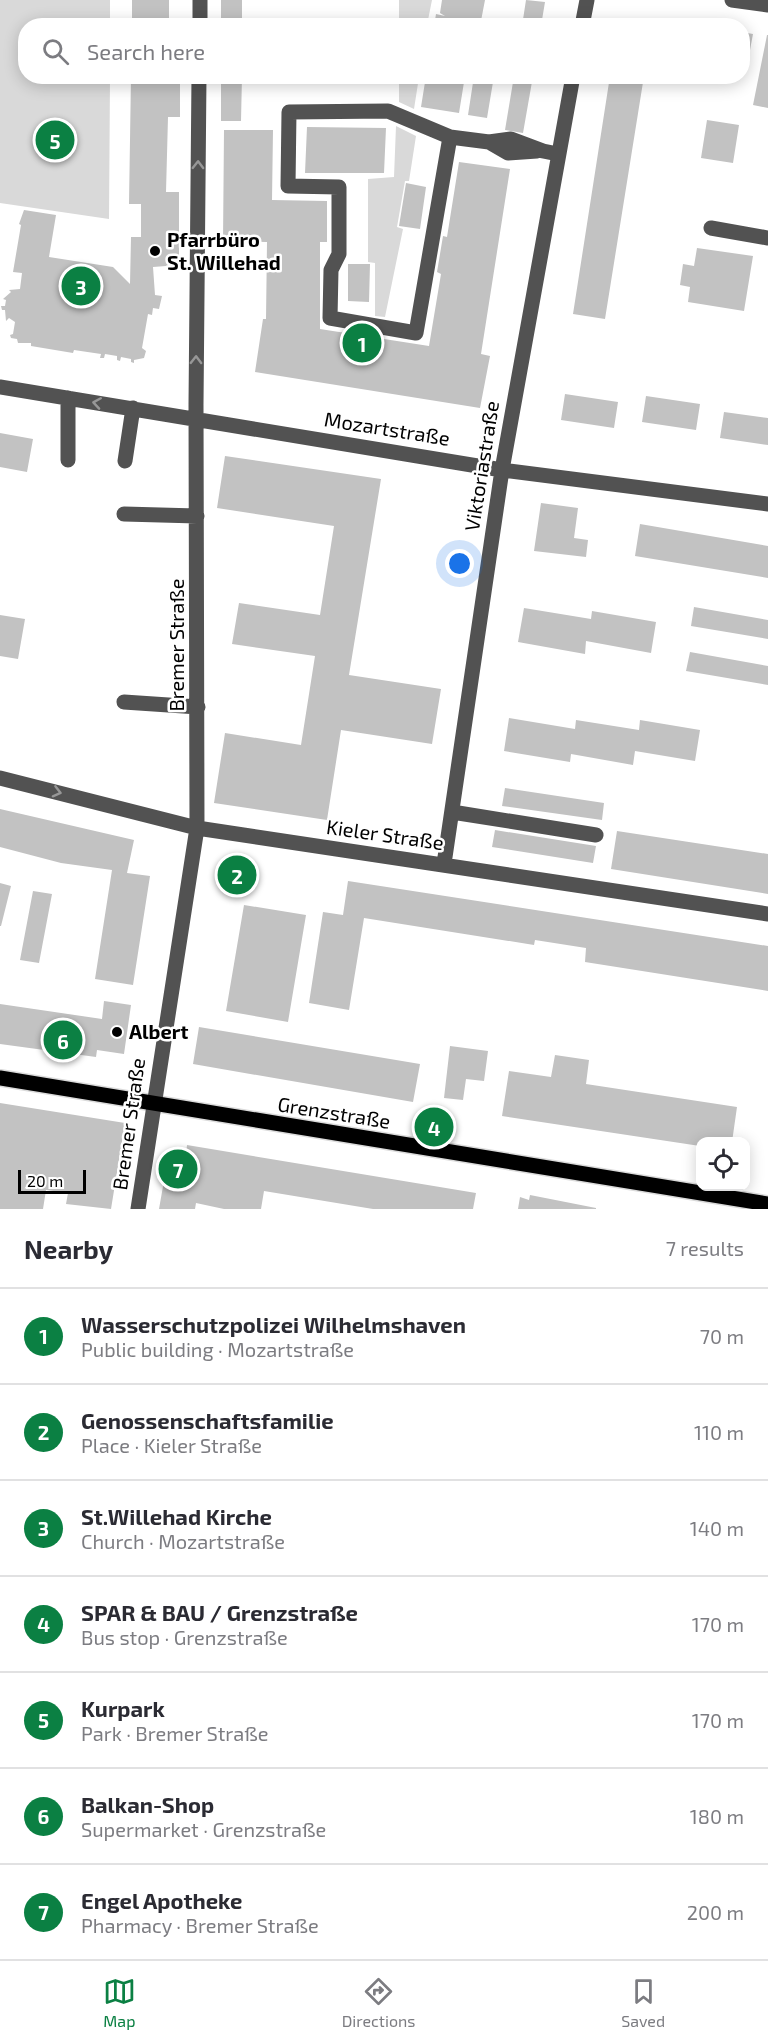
<!DOCTYPE html>
<meta charset="utf-8">
<style>
:root{--surface:#fff;--page:#f7f7f7;--text:#2b2b33;--muted:#7c7c81;--line:#e1e1e2;--accent:#0b8043}
body{margin:0;font-family:"Exo 2",sans-serif;background:var(--page);color:var(--text)}
.controls{position:absolute;right:18px;bottom:18px;display:grid;overflow:hidden;border-radius:12px;box-shadow:0 3px 15px #0003}
.controls button{width:54px;height:54px;display:grid;place-items:center;padding:0;border:0;border-bottom:2px solid var(--line);background:var(--surface);color:var(--text);font:30px sans-serif}
.scale{position:absolute;left:18px;bottom:15px;width:68px;box-sizing:border-box;padding-left:6px;border:3px solid #000;border-top:0;font-size:16px;line-height:21px;white-space:nowrap;color:#000;-webkit-text-stroke:4px #fff;paint-order:stroke}
.you{position:absolute;left:460px;top:564px;width:21px;height:21px;margin:-15px;border:4px solid #fff;border-radius:50%;background:#1a73e8;box-shadow:0 0 0 9px #1a73e833}
.badge{display:grid;place-items:center;width:39px;height:39px;border-radius:50%;background:var(--accent);color:#fff;font-size:20px;font-weight:700}
.pin{position:absolute;translate:-50% -50%;border:3px solid #fff;box-shadow:0 2px 6px #0006}
.list{margin:0;padding:0;list-style:none}
h2{display:flex;justify-content:space-between;align-items:center;height:78px;margin:0;padding:0 24px;font-size:26px}
h2 small{font-size:20px;font-weight:400;color:var(--muted)}
.list li{display:grid;grid-template-columns:39px 1fr auto;gap:18px;align-items:center;box-sizing:border-box;height:96px;padding:0 24px;border-top:2px solid var(--line)}
.list b{display:block;font-size:22px;white-space:nowrap}
.list p{margin:0;font-size:20px;white-space:nowrap;color:var(--muted)}
.list em{font-size:20px;font-style:normal;color:var(--muted)}
.icon{flex:none;width:33px;height:33px;fill:none;stroke:currentColor;stroke-width:2;stroke-linecap:round;stroke-linejoin:round}
.map{position:relative;flex:none;width:768px;height:1209px;overflow:hidden}
.search{position:absolute;background:var(--surface);box-shadow:0 3px 15px #0003;left:18px;right:18px;top:18px;height:66px;display:flex;align-items:center;gap:15px;box-sizing:border-box;padding:0 21px;border-radius:24px;color:var(--muted);font-size:22px}
.sheet{height:750px;background:var(--surface)}
nav{display:flex;justify-content:space-around;align-items:center;box-sizing:border-box;height:84px;border-top:2px solid var(--line);background:var(--surface);font-size:16px;color:var(--muted)}
nav a{display:grid;justify-items:center;gap:3px}
nav .on{color:var(--accent)}
.map>svg:first-child{display:block}
.green{fill:#d9d9d9}
.building{fill:#c2c2c2}
.lines{fill:none;stroke-linecap:round;stroke-linejoin:round}
.major-casing{stroke:#dbdbdb;stroke-width:18}
.minor{stroke:#525252;stroke-width:15}
.major{stroke:#000;stroke-width:15}
.oneway{stroke:#979797}
.poi-dot{fill:#000;stroke:#fff;stroke-width:2}
.labels{text-anchor:middle;stroke-width:5;stroke-linejoin:round;paint-order:stroke}
.poi-label{font-size:20px;font-weight:bold;fill:#000;stroke:#fff;text-anchor:start}
.street-label{font-size:20px;fill:#000;stroke:#fff}
</style>
<div class="map">
<svg width="768" height="1209" viewBox="0 0 768 1209">
<rect width="100%" height="100%" fill="#fff"/>
<path class="green" d="M0 0H110V25L26 26V76L110 77 109 219 0 203Z
M399 0H432L427 25H399Z
M399 77H419L414 109 399 102Z
M396 126 416 136 409 181H405L397 227 403 229 385 317 375 316V263L368 262V179L394 177Z"/>
<path class="building" d="M132 0H169V26H132Z
M221 0H242V26H221Z
M442 0H485L480 26H434L436 14 445 16 440 13Z
M526 0 545 2 541 26H522Z
M655 18 694 24V26H653Z
M742 32 753 34 747 66 742 65Z
M767 35H768V108L753 105Z
M131 76H180V117H168L166 192H179V265L153 267 155 295 162 296 159 309 153 308 152 315 148 314 142 348 146 351 144 358 134 360V363L131 362V359L121 357 120 361 117 360V356L105 354 104 358H100L101 354 74 350 73 353 31 346V343H18L17 339 11 338 10 335 13 334 15 322 9 318 6 321 5 310H2L1 306H5L6 300 3 299 11 292 9 290 20 289 22 273 13 272 21 225 19 224 24 210 56 215 49 257 113 267 130 284 131 237H141V204H129Z
M221 76H242L241 121H221Z
M426 76H465L459 113 421 107Z
M474 76H494L487 118 468 115Z
M514 76H533L523 133 505 130Z
M610 76H644L605 319 573 314Z
M707 120 739 125 733 163 701 158Z
M307 127 386 128 384 173H305Z
M224 130H273L272 200 327 201V242H320V329L429 346 441 274 437 272 443 236 447 237 459 162 510 169 481 354 490 356 480 408 255 372 263 319H266L267 242 223 241Z
M406 183 426 187 420 229 399 226Z
M697 248 753 256 744 311 688 302 690 287 680 285 683 264 694 266Z
M348 264H370L369 302 348 301Z
M565 394 618 402 614 428 561 420Z
M646 396 700 404 696 430 642 422Z
M724 412 768 418V445L720 438Z
M0 433 33 439 27 472 0 467Z
M225 456 381 479 349 675 441 689 432 744 341 730 327 820 214 803 225 733 301 745 315 656 232 644 239 603 320 615 334 526 217 508Z
M541 503 578 508 574 538 588 540 586 557 534 551Z
M640 524 768 546V578L635 556Z
M694 607 768 620V639L691 626Z
M524 608 591 619 592 611 656 622 651 653 586 641 585 654 518 642Z
M0 615 25 619 18 659 0 656Z
M690 652 768 666V685L686 671Z
M509 718 575 729 576 720 639 730 640 720 700 730 695 761 635 751 633 765 571 754 570 762 504 751Z
M505 788 604 803 602 820 502 806Z
M0 809 134 840 127 873 150 876 133 985 95 979 112 870 61 863 0 847Z
M495 830 596 846 593 863 492 847Z
M617 831 768 854V894L611 869Z
M348 881 768 946V991L585 962 586 948 535 940 534 945 364 918 349 1010 309 1003 323 912 343 915Z
M0 883 11 886 1 926H0Z
M33 891 52 894 39 963 20 960Z
M244 905 306 915 288 1022 226 1011Z
M104 1001 131 1005 124 1054 97 1050 96 1057 0 1044V1004L102 1019Z
M199 1027 420 1064 413 1102 193 1064Z
M450 1046 488 1051 484 1081 466 1079 463 1100 444 1098Z
M555 1055 589 1060 586 1084 737 1107 732 1142H700V1146L502 1116 509 1071 551 1077Z
M0 1103 125 1123 111 1209 66 1204 68 1193 46 1190 43 1209H0Z
M187 1145 476 1193 473 1209H373L264 1191 261 1209H224L196 1203 195 1209H159L168 1158 185 1161Z
M530 1195 596 1208V1209H518L520 1197 529 1200Z"/>
<g class="lines">
<g class="major-casing">
<path id="major" d="M0 1078 768 1204"/>
</g>
<path class="minor" d="M732 0 768 5
M200 26V0
M582 26 587 0
M450 137 416 333 330 318 331 270 339 254V187L288 186 289 112 388 111 450 137 489 142 511 139 543 151 558 154
M489 142 508 153 537 151
M711 228 768 238
M0 387 502 470 768 504
M68 398V460
M125 461 133 408
M124 514 197 516
M124 702 198 707
M0 778 197 828 768 914
M452 812 596 835
M444 864 502 470 573 76
M138 1209 197 828 196 404 199 76"/>
<use href="#major" class="major"/>
</g>
<defs><path id="oneway-chevron" d="M-2-3.5L2.5 0L-2 3.5" fill="none" stroke-width="1.6" stroke-linecap="round" stroke-linejoin="round" transform="scale(1.5)"/></defs>
<g class="oneway">
<use href="#oneway-chevron" transform="translate(198 165) rotate(-89)"/>
<use href="#oneway-chevron" transform="translate(196 360) rotate(-89)"/>
<use href="#oneway-chevron" transform="translate(97 403) rotate(-171)"/>
<use href="#oneway-chevron" transform="translate(57 792) rotate(14)"/>
</g>
<g class="poi-dot">
<circle cx="155" cy="251" r="6"/>
<circle cx="117" cy="1032" r="6"/>
</g>
<g class="labels">
<g class="poi-label">
<text x="167" y="247">Pfarrbüro<tspan x="167" dy="23">St. Willehad</tspan></text>
<text x="129" y="1039">Albert</text>
</g>
<g class="street-label">
<text transform="translate(387 429) rotate(9)" y="7">Mozartstraße</text>
<text transform="translate(482 466) rotate(-81)" y="7">Viktoriastraße</text>
<text transform="translate(177 645) rotate(-90)" y="7">Bremer Straße</text>
<text transform="translate(385 835) rotate(8)" y="7">Kieler Straße</text>
<text transform="translate(334 1113) rotate(9)" y="7">Grenzstraße</text>
<text transform="translate(129 1124) rotate(-82)" y="7">Bremer Straße</text>
</g>
</g>
</svg>
<div class="controls">
<button><svg class="icon" aria-label="locate" viewBox="0 0 24 24"><circle cx="12" cy="12" r="6"/><path d="M12 2v4M12 18v4M2 12h4M18 12h4"/></svg></button>
</div>
<div class="scale">20 m</div>
<div class="you"></div>
<div class="pin badge" style="left:362px;top:343px">1</div>
<div class="pin badge" style="left:237px;top:875px">2</div>
<div class="pin badge" style="left:81px;top:286px">3</div>
<div class="pin badge" style="left:434px;top:1127px">4</div>
<div class="pin badge" style="left:55px;top:140px">5</div>
<div class="pin badge" style="left:63px;top:1040px">6</div>
<div class="pin badge" style="left:178px;top:1169px">7</div>
<div class="search"><svg class="icon" aria-label="search" viewBox="0 0 24 24"><circle cx="10" cy="10" r="6"/><path d="M15 15l6 6"/></svg>Search here</div>
</div>
<section class="sheet">
<h2>Nearby<small>7 results</small></h2>
<ul class="list">
<li><span class="badge">1</span><div><b>Wasserschutzpolizei Wilhelmshaven</b><p>Public building · Mozartstraße</p></div><em>70 m</em></li>
<li><span class="badge">2</span><div><b>Genossenschaftsfamilie</b><p>Place · Kieler Straße</p></div><em>110 m</em></li>
<li><span class="badge">3</span><div><b>St.Willehad Kirche</b><p>Church · Mozartstraße</p></div><em>140 m</em></li>
<li><span class="badge">4</span><div><b>SPAR &amp; BAU / Grenzstraße</b><p>Bus stop · Grenzstraße</p></div><em>170 m</em></li>
<li><span class="badge">5</span><div><b>Kurpark</b><p>Park · Bremer Straße</p></div><em>170 m</em></li>
<li><span class="badge">6</span><div><b>Balkan-Shop</b><p>Supermarket · Grenzstraße</p></div><em>180 m</em></li>
<li><span class="badge">7</span><div><b>Engel Apotheke</b><p>Pharmacy · Bremer Straße</p></div><em>200 m</em></li>
</ul>
</section>
<nav>
<a class="on"><svg class="icon" aria-label="map" viewBox="0 0 24 24"><path d="M3 6l6-2 6 2 6-2v14l-6 2-6-2-6 2zM9 4v14M15 6v14"/></svg>Map</a>
<a><svg class="icon" aria-label="directions" viewBox="0 0 24 24"><path d="M12 3l9 9-9 9-9-9zM9 14v-3h6M13 9l2 2-2 2"/></svg>Directions</a>
<a><svg class="icon" aria-label="saved" viewBox="0 0 24 24"><path d="M7 4h10v16l-5-4-5 4z"/></svg>Saved</a>
</nav>
